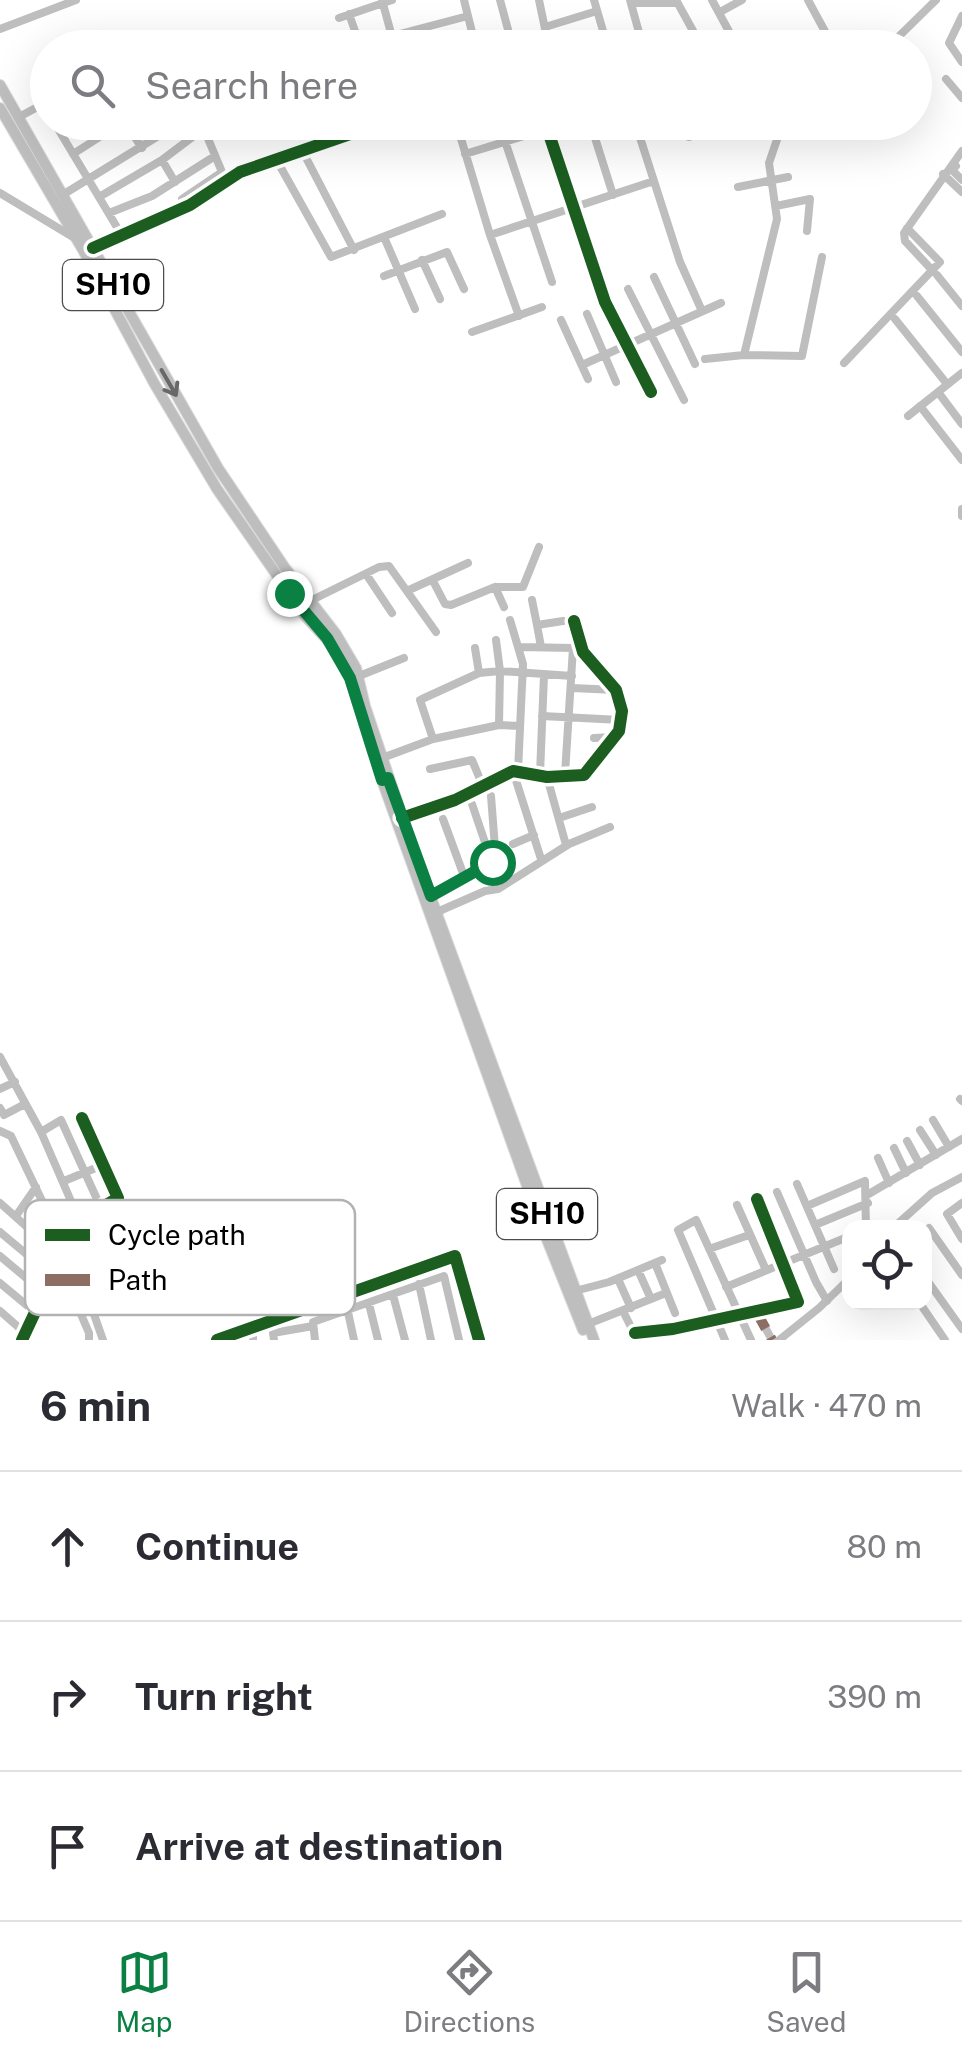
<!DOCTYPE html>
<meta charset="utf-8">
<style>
:root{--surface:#fff;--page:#f7f7f7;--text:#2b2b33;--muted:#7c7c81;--line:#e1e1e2;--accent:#0b8043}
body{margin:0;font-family:"Public Sans",sans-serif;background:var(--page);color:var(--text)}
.controls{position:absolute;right:30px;bottom:30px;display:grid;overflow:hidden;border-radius:20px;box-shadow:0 10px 40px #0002}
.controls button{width:90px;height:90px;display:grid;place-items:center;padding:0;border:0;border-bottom:2px solid var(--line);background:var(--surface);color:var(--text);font:50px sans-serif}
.stop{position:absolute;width:30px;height:30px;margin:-22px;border:8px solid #0b8043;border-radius:50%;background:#fff}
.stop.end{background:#0b8043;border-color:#fff;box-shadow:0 2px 10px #0008}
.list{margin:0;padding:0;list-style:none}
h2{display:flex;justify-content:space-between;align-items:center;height:130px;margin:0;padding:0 40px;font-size:42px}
h2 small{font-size:32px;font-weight:400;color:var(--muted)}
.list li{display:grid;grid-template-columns:65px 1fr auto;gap:30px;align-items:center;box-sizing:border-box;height:150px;padding:0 40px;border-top:2px solid var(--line)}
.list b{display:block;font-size:38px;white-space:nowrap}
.list em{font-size:32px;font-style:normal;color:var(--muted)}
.icon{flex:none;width:55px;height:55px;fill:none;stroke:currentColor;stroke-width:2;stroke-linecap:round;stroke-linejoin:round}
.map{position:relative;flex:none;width:962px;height:1340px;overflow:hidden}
.search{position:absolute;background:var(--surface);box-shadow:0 10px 40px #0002;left:30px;right:30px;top:30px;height:110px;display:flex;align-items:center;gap:25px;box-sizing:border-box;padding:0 35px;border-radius:55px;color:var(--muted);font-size:38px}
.sheet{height:580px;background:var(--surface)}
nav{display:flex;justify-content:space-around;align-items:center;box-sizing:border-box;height:140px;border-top:2px solid var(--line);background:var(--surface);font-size:28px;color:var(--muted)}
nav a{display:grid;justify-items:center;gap:5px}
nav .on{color:var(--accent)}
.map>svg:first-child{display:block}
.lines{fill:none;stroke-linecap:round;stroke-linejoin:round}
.major-casing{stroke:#dbdbdb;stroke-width:12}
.minor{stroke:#bebebe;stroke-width:8}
.major{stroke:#bebebe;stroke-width:10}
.quiet{stroke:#8d6e63;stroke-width:10;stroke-dasharray:20 10;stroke-linecap:butt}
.cycleway-casing{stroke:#fff;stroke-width:19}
.cycleway{stroke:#1b5e20;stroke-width:12}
.oneway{stroke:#686868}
.route{stroke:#0b8043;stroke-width:12}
.labels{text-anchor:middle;stroke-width:8;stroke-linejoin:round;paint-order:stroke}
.shield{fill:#fff;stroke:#4c4c4c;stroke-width:2.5}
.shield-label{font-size:30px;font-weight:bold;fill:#000}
.key{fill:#fff;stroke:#b2b2b2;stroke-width:2.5}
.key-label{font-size:28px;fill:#000}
</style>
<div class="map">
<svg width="962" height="1340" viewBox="0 0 962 1340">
<rect width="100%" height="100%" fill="#fff"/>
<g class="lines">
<g class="major-casing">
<path id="major" d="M0 85 218 468 285 568 336 634 356 668 365 706 413 849 594 1340
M0 108 83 250 154 383 217 489 306 617 332 645 350 678 373 752
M383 783 540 1222 583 1330"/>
</g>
<path class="minor" d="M382 0 395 48
M464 0 476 48
M500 0 513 48
M539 0 549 48
M594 0 608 48
M630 0 640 36
M676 0 697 38V48
M712 0 738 48
M808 0 834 48
M631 3H677
M720 12 742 0
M349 14 361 48
M962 16 949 43 962 62
M339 18 392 0
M545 27 597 11
M425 28 430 48
M0 29 76 0
M604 34 736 40
M392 36 468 16
M737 42 791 40
M887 48 936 0
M946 79 962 98
M19 117 43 104 48 112
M54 122 121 234
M125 122 142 148
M456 122 490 235 519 316
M545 122 605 302 651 392
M590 122 613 195
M635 122 680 262 702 311
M689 122V137
M505 141 552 282
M302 150 354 250
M73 154 123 122
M465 154 547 129
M276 159 331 257 442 214
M162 160 175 182
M956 166 952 170 962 180
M943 174 962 192
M738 187 788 177
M0 193 73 237
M64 194 181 122
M99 197 162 160 203 129
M182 199 222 172 201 122
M776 206 810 199 807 231
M109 213 152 196 215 156
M490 235 654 181
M384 237 415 309
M93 248 190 205 240 172 385 122
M422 260 440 299
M932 270 905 241 904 233 962 151
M937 275 962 306
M384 276 447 252 464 289
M654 277 695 364
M628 289 684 400
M917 296 962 352
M587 314 616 382
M895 319 947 384
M561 320 588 379
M472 332 542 307
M744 355 777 219 769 163 783 122
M705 359 744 355 802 356 822 257
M844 363 940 262 907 228
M582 365 721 303
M938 392 962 424
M920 406 962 460
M908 416 962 373
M962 509V516
M366 574 392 613
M433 581 445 604 451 605 495 587 504 607
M495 587H523L539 547
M409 590 468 563
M532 600 537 625
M310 601 379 567 389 566 436 632
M510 620 523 664 518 771
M496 640 500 671 499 725 520 726
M519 647 573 648 565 774
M541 647 537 625 563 621
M475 648 479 673 500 671 572 676
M359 676 404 658
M572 688 616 690
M422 699 479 673
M420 700 433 739
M542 716 621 720
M594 738 614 737
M382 758 433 739 499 725
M430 769 472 760 482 784
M513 771 541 859
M540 774 544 675
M547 777 566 845
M472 804 492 863
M402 818 455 800 513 771 547 777 584 775 619 731 622 711 616 690 583 652 574 621
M559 818 592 807
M443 819 464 876
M513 844 534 835
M431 896 496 860 491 796
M437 912 485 891 498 889 569 844 610 827
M0 1057 41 1132 84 1231
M0 1089 15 1082
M960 1099 962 1101
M0 1108 4 1115 25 1104
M933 1120 949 1147
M920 1130 936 1155
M0 1131 11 1136 67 1253
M41 1132 61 1120 101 1208
M907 1141 920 1165
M894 1148 906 1173
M878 1158 889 1183
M64 1181 103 1165
M797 1184 834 1269
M777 1192 816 1282 827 1301
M867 1195 962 1139
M0 1203 64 1260
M962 1203 947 1214 962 1239
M737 1205 766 1270
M807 1206 865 1181 866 1228
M16 1216 36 1187
M815 1225 868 1203
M893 1228 932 1193 962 1177
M929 1228 962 1275
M0 1232 55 1278
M709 1249 749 1235
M0 1256 44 1293
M655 1263 675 1313
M62 1270 89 1333V1340
M638 1270 651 1299
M924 1276 962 1329
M618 1279 631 1308
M0 1283 36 1313
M419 1284 431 1340
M726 1287 850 1236
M575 1291 609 1282 662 1260
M393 1295 405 1340
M919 1302 945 1340
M369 1304 378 1340
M0 1311 25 1333
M623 1311 631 1327
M756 1311 772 1340
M348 1312 354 1340
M588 1324 666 1293
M635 1333 673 1329 798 1302 757 1199
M253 1337V1340
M22 1340 44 1293 62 1270 67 1253 101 1208 118 1198 82 1118
M103 1340 76 1263 125 1204
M217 1340 455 1256 479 1340
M274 1340 273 1333 313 1326
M315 1340 313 1322 444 1276 459 1340
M725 1340 678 1230 696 1220 751 1340
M779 1340 819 1308 850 1278"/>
<use href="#major" class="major"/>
<path class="quiet" d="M756 1311 772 1340"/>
<g class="cycleway-casing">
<path id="cycleway" d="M545 122 605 302 651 392
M93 248 190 205 240 172 385 122
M402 818 455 800 513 771 547 777 584 775 619 731 622 711 616 690 583 652 574 621
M635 1333 673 1329 798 1302 757 1199
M22 1340 44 1293 62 1270 67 1253 101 1208 118 1198 82 1118
M217 1340 455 1256 479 1340"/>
</g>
<use href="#cycleway" class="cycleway"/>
</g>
<defs><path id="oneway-shaft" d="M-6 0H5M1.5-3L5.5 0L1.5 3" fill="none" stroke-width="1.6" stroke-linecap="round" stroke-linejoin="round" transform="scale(2.5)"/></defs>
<use class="oneway" href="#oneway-shaft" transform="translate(169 383) rotate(60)"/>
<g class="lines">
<path class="route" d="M289 593 327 638 350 678 382 780 388 778 431 896 492 862"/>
</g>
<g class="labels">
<g class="shield">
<rect x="63" y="260" width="100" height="50" rx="8"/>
<rect x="497" y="1189" width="100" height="50" rx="8"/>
</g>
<g class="shield-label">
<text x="113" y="295">SH10</text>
<text x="547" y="1224">SH10</text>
</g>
</g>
<rect x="25" y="1200" width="330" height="115" rx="15" class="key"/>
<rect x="45" y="1229" width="45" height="12" fill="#1b5e20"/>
<rect x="45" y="1274" width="45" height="12" fill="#8d6e63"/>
<g class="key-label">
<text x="108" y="1245">Cycle path</text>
<text x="108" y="1290">Path</text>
</g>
</svg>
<div class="controls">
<button><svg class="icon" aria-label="locate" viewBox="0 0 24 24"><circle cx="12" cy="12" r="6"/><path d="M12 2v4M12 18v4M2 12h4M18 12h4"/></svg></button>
</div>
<div class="stop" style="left:492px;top:862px"></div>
<div class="stop end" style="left:289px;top:593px"></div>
<div class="search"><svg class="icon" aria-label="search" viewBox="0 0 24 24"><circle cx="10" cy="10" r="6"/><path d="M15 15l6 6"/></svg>Search here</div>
</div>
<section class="sheet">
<h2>6 min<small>Walk · 470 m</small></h2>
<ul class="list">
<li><svg class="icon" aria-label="ahead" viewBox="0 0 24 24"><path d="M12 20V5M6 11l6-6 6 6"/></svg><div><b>Continue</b></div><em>80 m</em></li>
<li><svg class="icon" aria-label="right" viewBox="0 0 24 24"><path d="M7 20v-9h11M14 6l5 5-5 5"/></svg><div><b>Turn right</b></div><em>390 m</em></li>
<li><svg class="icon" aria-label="arrive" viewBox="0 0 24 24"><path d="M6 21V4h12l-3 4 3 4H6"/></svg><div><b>Arrive at destination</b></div></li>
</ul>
</section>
<nav>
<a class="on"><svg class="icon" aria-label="map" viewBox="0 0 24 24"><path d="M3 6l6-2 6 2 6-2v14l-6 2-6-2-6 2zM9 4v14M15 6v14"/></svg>Map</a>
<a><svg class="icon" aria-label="directions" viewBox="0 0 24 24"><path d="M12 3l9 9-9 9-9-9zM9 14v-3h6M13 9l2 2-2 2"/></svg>Directions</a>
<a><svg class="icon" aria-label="saved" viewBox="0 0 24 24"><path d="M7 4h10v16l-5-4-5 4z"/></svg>Saved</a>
</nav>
